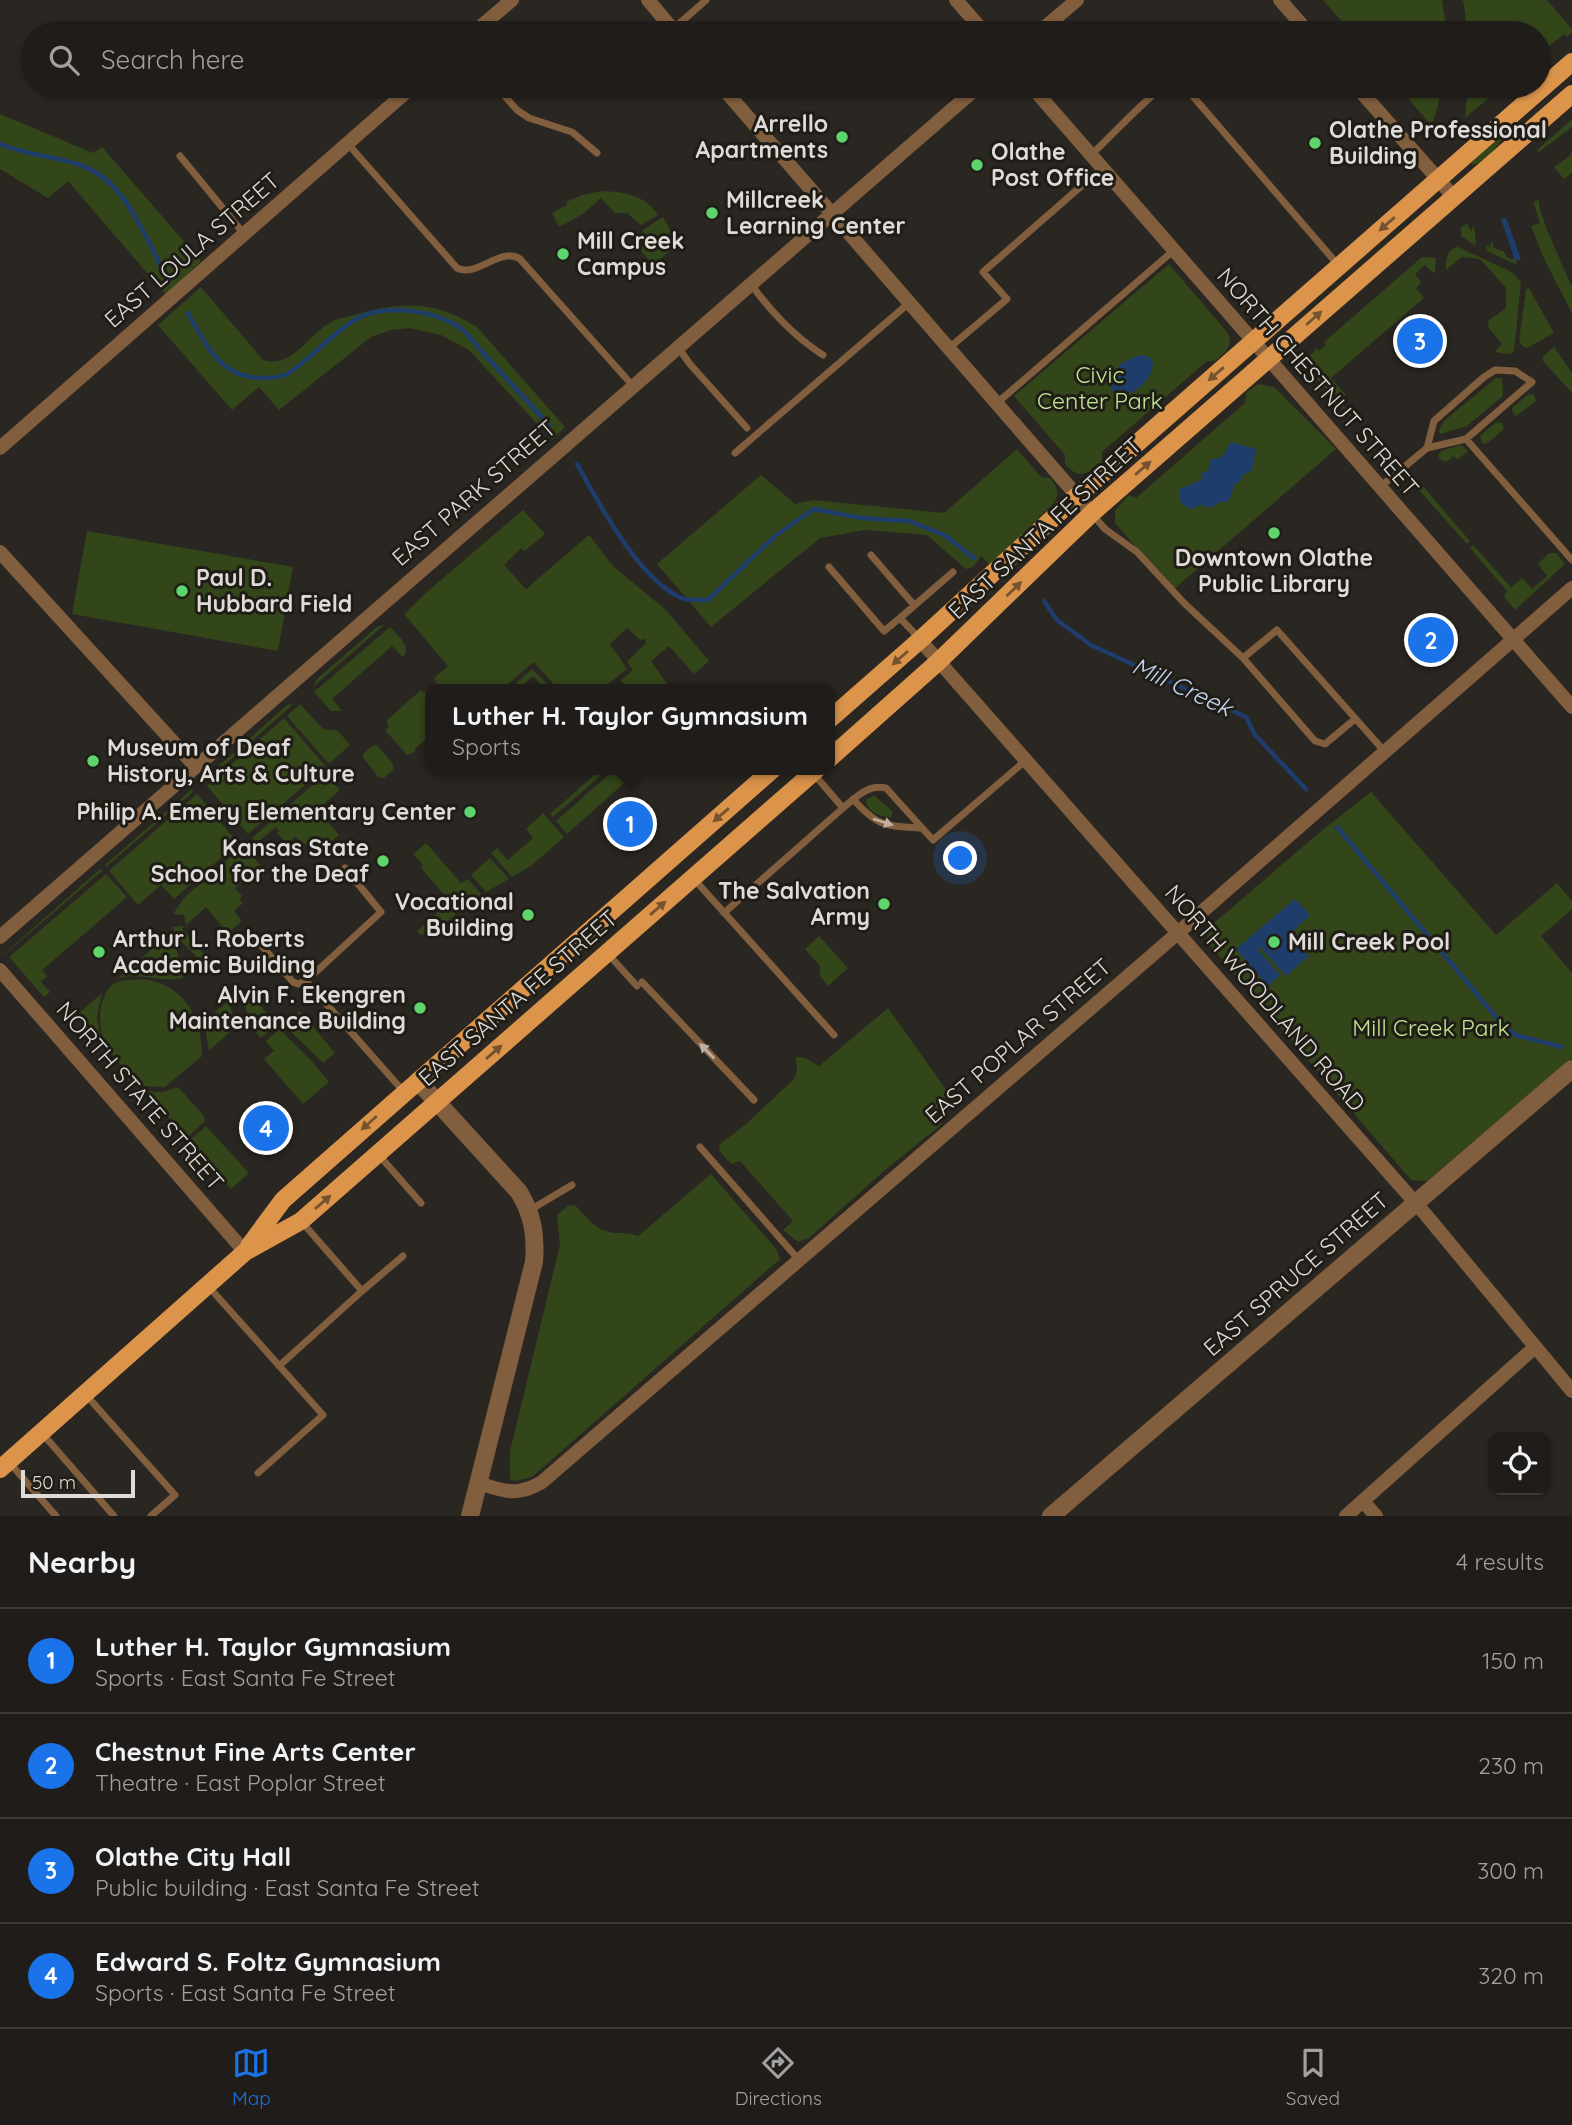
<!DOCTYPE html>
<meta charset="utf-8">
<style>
:root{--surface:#201c19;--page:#282522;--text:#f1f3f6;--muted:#a2a1a2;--line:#3d3a38;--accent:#1a73e8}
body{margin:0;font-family:Quicksand,sans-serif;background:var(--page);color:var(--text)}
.controls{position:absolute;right:21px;bottom:21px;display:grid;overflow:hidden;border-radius:14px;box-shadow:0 2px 5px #0004}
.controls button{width:63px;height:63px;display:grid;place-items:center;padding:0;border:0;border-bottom:2px solid var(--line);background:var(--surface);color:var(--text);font:35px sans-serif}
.scale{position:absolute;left:21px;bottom:18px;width:114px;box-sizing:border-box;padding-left:7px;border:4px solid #dedbd8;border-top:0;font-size:19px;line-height:24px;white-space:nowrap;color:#dedbd8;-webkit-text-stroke:5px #201d17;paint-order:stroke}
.you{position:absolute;left:961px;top:859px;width:24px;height:24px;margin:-18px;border:5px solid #fff;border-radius:50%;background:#1a73e8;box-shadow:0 0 0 10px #1a73e833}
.badge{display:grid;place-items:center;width:46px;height:46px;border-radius:50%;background:var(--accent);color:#fff;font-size:23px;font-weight:700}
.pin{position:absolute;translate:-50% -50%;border:4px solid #fff;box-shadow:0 2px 7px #0006}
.popup{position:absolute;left:425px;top:684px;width:410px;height:91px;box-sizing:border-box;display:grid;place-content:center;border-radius:14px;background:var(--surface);filter:drop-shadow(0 2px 5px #0005);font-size:23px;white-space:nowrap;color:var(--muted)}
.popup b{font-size:26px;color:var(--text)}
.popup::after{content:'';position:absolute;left:50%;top:100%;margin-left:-14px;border:14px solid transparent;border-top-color:var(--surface)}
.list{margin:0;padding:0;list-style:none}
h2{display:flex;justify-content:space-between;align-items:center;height:91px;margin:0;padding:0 28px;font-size:30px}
h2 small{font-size:23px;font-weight:400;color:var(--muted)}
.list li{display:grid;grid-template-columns:46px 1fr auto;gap:21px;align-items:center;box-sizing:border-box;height:105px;padding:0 28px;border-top:2px solid var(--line)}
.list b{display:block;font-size:26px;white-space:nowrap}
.list p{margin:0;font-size:23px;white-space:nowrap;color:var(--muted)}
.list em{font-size:23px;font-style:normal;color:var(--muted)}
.icon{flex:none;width:38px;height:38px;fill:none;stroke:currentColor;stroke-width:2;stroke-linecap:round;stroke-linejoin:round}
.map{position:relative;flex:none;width:1572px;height:1516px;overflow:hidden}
.search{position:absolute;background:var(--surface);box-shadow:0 2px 5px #0004;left:21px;right:21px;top:21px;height:77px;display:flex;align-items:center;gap:18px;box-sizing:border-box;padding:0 24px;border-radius:38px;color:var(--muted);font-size:26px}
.sheet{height:511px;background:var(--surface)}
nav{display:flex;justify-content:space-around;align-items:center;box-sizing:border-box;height:98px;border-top:2px solid var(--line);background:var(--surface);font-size:19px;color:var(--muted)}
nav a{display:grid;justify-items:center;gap:4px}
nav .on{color:var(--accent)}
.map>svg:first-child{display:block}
.green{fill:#33461a}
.water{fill:#1e3d6a}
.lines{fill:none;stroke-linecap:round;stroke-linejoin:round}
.stream{stroke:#1e3d6a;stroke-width:4.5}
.service{stroke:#815e3d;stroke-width:7}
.minor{stroke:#815e3d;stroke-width:14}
.tertiary{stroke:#815e3d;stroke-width:18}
.primary{stroke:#dc944b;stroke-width:18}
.oneway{fill:#75532e}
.oneway2{fill:#bdafa2}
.poi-dot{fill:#5ed56c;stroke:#201d17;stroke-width:2.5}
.labels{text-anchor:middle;stroke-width:6;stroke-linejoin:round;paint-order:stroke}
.poi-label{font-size:23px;font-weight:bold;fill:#dedbd8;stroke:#201d17;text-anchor:start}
.street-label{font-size:23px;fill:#dedbd8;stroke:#201d17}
.park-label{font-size:23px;fill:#bfe793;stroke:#201d17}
.water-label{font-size:24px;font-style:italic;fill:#c2d6f4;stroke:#201d17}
</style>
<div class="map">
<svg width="1572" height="1516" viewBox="0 0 1572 1516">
<rect width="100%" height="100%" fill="#2a2621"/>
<path class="green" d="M1323 0H1442L1447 33H1352Z
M1463 0H1547L1572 29V32L1567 37 1564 34 1539 54V33H1468Z
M1397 86H1443L1432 126 1399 88Z
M1468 86H1502L1497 90 1500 94 1494 99 1491 96 1465 118Z
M0 114 93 153 102 147 201 261 166 295 68 181 48 198 0 169Z
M1572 119V127L1539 152 1537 150Z
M1502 136 1503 138C1495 149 1485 162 1472 165V161Z
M1572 151V173L1564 179 1554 167 1571 155 1570 153Z
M602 191C624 192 646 195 658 215L641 225 627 213H615L601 198 583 214 559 227 552 213 567 205 566 202 582 195Z
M1539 200V206L1547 230 1572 287V313L1545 261 1531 226 1540 223 1533 202Z
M663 217 678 244 653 265 640 250 644 238 643 230Z
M1467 223 1471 231 1474 224 1476 246 1461 236V228Z
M1493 242 1494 248 1503 251 1508 258 1515 259 1517 265 1487 251 1486 245 1491 248 1490 243Z
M1458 247 1512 272 1521 282 1514 351 1510 354 1498 353 1495 351 1502 344 1489 328 1488 321 1506 308V288L1480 259 1462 257 1446 270C1446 260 1446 249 1458 247Z
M1422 257 1436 258 1435 271 1433 273 1425 265 1415 274 1421 282 1416 288 1424 298 1331 378 1345 394 1343 405 1356 421 1355 422 1303 363 1317 348 1319 351 1326 345 1324 342Z
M1169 264 1227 332C1235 345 1225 353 1215 361H1207L1102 452V461C1087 474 1080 481 1065 464V455L1014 396Z
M201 287 263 360C292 369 308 335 331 322 338 318 349 317 357 314 403 301 435 301 477 327L565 427 552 440 469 350 441 335 409 328 391 330 371 337 279 410 259 387 232 410 158 325Z
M1529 288 1554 333 1527 348 1522 346 1519 340 1526 290Z
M1554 347 1572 373V393L1543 361V356Z
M1496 378H1502L1503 396 1467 426 1440 434 1439 430 1444 421Z
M1258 384 1274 387 1336 449 1173 590 1115 523V511L1129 495 1136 498 1245 403 1246 393Z
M1529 394 1534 395 1536 401 1516 416 1512 411V408Z
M1496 422 1502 423 1504 429 1486 444 1482 443 1480 436Z
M1461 445 1468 451 1457 460 1454 456 1446 462 1440 459 1438 455 1441 451Z
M1017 449 1041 477 1050 478C1057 487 1061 493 1053 504L990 565 981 556 973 567 966 569 927 535 865 530 820 538 711 627 657 564 761 475 795 504 813 500 944 513Z
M1421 484 1470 541 1467 544 1417 488Z
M523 510 545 534 525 551 521 548 504 565 526 589 589 535 613 566 666 610 709 661 694 674 669 646 651 661 671 689H627L621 680 633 670 627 662 646 643 645 639 640 640 627 628 610 644 627 669 602 689H558L534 662 502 689H440L434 678 448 666 404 614 429 590Z
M87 531 293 567 278 651 72 614Z
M1473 545 1511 587 1522 578 1532 589 1547 576 1538 564 1549 553H1556L1565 564 1515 610 1504 597 1507 591 1470 548Z
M384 625 313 687 317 679 378 626Z
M390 627C398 636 412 646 403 657L392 646 332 699 342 711H331L314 692Z
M532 669 552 689H545L533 676 518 689H509Z
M421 690 423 692 429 691 430 692V739L429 741 426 739 414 750 415 752 407 755 385 730 389 726 386 721Z
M294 703 289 708 204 783 203 780 287 705Z
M300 704 323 729 338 731 350 745 329 764 287 716Z
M284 718 326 767 248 834 207 786Z
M377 745 393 764V770L384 778 378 777 362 756 370 747Z
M600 770H607L553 817 550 814Z
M614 770H639L567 834 556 821Z
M325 774 340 790 317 810 339 835 325 847 317 838 308 846 295 837 287 844 277 833 279 831 276 827 260 840 258 846 252 838Z
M191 790 194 791 106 867 105 865Z
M1371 792 1496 935 1557 883 1572 901V909L1541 936 1572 973V1058L1427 1181 1411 1180 1207 942 1208 928 1320 832Z
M197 794 238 843 174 899 161 885 138 905 109 871Z
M874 795 893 812 891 817C880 817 867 812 866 800Z
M543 813 564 837 532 865 512 877 491 853 497 848 508 860 533 838 526 829Z
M426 843 461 883 468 879 482 895 459 912 421 868 423 865 413 854Z
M243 846 261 866 235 888 242 896 239 899 243 903 234 911 242 921 228 933 206 907 186 925 184 915 173 914 184 898Z
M490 858 509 879 486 892 471 875Z
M100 869 103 870 4 955 5 953Z
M106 874 127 897 42 970 47 976 41 982 50 992 44 997 9 957Z
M441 896 456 914 440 928 420 935 417 931 443 908 436 900Z
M184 926 182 928 207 958 202 962 181 941 172 927Z
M819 936 848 968 828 986 820 976V966L805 949Z
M166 937C181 948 178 962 183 978 161 983 141 972 118 978Z
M142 979C184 984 202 1017 202 1056L165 1087 140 1086C130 1074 117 1062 108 1048 97 1032 96 995 115 983 123 979 133 980 142 979Z
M102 993 97 1017 101 1041 78 1014Z
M250 994 276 1024 261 1038C250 1027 240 1009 250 994Z
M228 1001 237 1025 209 1051 204 1022Z
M888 1008 952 1098 937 1113 942 1124 885 1170 809 1238 798 1242 783 1230 793 1221 740 1161 731 1164 719 1150 720 1144 745 1125 794 1079 797 1071 796 1057 805 1058 819 1066Z
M300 1011 335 1053 323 1063 284 1025Z
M279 1029 311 1060 329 1082 303 1104 264 1059 274 1051 266 1041Z
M178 1087 204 1116 205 1121 187 1138 145 1091 164 1092Z
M206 1126 249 1173 231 1189 189 1141Z
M711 1174 777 1250 780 1259 532 1477 515 1481 510 1479V1451L560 1245 557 1215 569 1205 576 1206C588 1219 597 1232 616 1233 625 1233 630 1233 638 1236Z"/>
<path class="water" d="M1506 218 1521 259 1515 261 1501 219Z
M1143 355 1149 357 1153 362C1152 382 1132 400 1113 392 1103 373 1126 357 1143 355Z
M1231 442 1256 449 1252 470 1243 475 1240 482 1235 483 1230 499 1226 502H1220L1211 508 1202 505 1189 509 1179 501 1180 489 1201 480 1202 473 1208 471 1211 459 1222 457Z
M1295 899 1310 915 1290 934 1296 941 1302 940 1305 943 1303 949 1309 956 1286 976 1260 947 1258 950 1280 975 1268 986 1236 949Z"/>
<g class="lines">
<path class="stream" d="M0 144C25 154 49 156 74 163 124 176 143 233 165 274
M188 313C205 344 219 375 258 378 267 378 282 378 289 373 313 357 331 334 356 319 384 303 432 310 459 327 468 333 476 345 484 354 506 378 527 401 549 425
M577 464C600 505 637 577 681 598 688 601 700 600 708 600L775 536 814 509 861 518 909 521 944 535 974 558
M1044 601 1057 620 1091 645 1246 717 1255 735 1306 789
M1337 827 1501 1023 1515 1035 1562 1047"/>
<path class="service" d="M673 29 706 0
M496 86 517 110 529 118 572 132 597 153
M1184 86 1339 266
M348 144 457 268C477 278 501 246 520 259L633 386
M1091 155C1115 132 1137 108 1163 86
M180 156 244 234
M751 284C769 310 796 338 823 355
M678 347 689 363 747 428
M949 348 1007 299 983 272 1102 168
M1495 370 1515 371 1532 382 1466 439 1427 448 1434 421 1484 377Z
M996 404 1173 251
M1466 439 1572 560
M735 453 909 303
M1380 487 1427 448
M1092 514 1105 529 1137 552 1184 603 1243 658 1315 741 1325 744 1355 719
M871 555 914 605
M829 567 884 631 900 618
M920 639 900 618 953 572
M1243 658 1277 630 1385 752
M813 773 843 808C856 797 868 784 886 788L933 840 1025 761
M853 799C878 827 885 826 921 828
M693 878 834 1035
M724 913 843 808
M261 945 293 982 298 984 306 981 404 1092
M607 953 637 986
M306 981 381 912 345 868
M642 982 754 1100
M700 1147 799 1260
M378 1154 421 1203
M530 1210 572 1185
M208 1286 323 1415 258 1473
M362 1291 403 1256
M279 1366 362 1291 301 1221
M86 1395 175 1495 151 1516
M41 1432 114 1516
M9 1462 56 1516"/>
<path class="minor" d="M648 0 676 33
M956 0 985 33
M1280 0 1309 33
M473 33 512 0
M1038 33 1077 0
M721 86 1092 513
M1031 86 1572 707
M1356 86 1453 196
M0 448 413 86
M0 552 195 766
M920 640 1426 1215 1572 1391
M0 937 979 86
M0 970 245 1252
M478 1483C504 1491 517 1497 542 1482L1164 945 1572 588
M1363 1501 1376 1516
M1346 1516 1534 1348"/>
<path class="tertiary" d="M418 1081 519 1192C533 1215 536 1235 534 1262L470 1516
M1051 1516 1572 1069"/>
<path class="primary" d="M830 719 920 640 1077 496 1572 62
M830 758 938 662 1092 513 1572 94
M249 1246 283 1200 772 770
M0 1469 245 1252 301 1221 816 770"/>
</g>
<defs><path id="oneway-solid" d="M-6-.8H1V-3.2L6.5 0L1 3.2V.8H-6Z" transform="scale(1.75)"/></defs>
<g class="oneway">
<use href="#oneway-solid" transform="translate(1387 224) rotate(139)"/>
<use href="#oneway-solid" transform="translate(1314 318) rotate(-42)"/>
<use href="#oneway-solid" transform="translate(1216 374) rotate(139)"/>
<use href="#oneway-solid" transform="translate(1143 468) rotate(-41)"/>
<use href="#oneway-solid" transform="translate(1014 589) rotate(-44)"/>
<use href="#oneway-solid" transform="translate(900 658) rotate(139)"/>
<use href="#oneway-solid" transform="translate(721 815) rotate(139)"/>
<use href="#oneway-solid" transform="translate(658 908) rotate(-41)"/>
<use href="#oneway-solid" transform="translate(494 1052) rotate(-41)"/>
<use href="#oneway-solid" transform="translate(369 1123) rotate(138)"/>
<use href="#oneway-solid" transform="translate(323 1202) rotate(-41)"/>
</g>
<g class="oneway2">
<use href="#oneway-solid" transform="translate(883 822) rotate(18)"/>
<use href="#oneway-solid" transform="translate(707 1051) rotate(-134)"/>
</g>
<g class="poi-dot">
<circle cx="842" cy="137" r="7"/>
<circle cx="1315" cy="143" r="7"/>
<circle cx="977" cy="165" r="7"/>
<circle cx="712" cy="213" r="7"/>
<circle cx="563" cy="254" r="7"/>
<circle cx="1274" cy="533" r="7"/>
<circle cx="182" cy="591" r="7"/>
<circle cx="93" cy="761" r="7"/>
<circle cx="470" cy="812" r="7"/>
<circle cx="383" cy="861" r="7"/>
<circle cx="884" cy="904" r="7"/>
<circle cx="528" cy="915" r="7"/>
<circle cx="1274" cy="942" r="7"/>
<circle cx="99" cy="952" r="7"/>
<circle cx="420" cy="1008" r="7"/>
</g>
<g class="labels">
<g class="poi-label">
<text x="828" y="132" text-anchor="end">Arrello<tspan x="828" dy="26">Apartments</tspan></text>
<text x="1329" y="138">Olathe Professional<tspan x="1329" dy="26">Building</tspan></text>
<text x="991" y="160">Olathe<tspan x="991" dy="26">Post Office</tspan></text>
<text x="726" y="208">Millcreek<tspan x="726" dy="26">Learning Center</tspan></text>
<text x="577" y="249">Mill Creek<tspan x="577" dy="26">Campus</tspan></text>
<text x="1274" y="566" text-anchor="middle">Downtown Olathe<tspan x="1274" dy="26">Public Library</tspan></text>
<text x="196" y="586">Paul D.<tspan x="196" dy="26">Hubbard Field</tspan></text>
<text x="107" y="756">Museum of Deaf<tspan x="107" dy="26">History, Arts &amp; Culture</tspan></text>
<text x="456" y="820" text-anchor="end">Philip A. Emery Elementary Center</text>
<text x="369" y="856" text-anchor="end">Kansas State<tspan x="369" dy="26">School for the Deaf</tspan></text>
<text x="870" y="899" text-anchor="end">The Salvation<tspan x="870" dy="26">Army</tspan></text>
<text x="514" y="910" text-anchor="end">Vocational<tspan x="514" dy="26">Building</tspan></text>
<text x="113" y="947">Arthur L. Roberts<tspan x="113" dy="26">Academic Building</tspan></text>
<text x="1288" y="950">Mill Creek Pool</text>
<text x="406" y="1003" text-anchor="end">Alvin F. Ekengren<tspan x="406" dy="26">Maintenance Building</tspan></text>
</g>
<g class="street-label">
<text transform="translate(192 250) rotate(-41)" y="8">EAST LOULA STREET</text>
<text transform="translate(1318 382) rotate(49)" y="8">NORTH CHESTNUT STREET</text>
<text transform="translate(474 493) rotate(-41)" y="8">EAST PARK STREET</text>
<text transform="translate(1045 528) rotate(-43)" y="8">EAST SANTA FE STREET</text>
<text transform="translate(518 998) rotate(-41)" y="8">EAST SANTA FE STREET</text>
<text transform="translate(1265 998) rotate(49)" y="8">NORTH WOODLAND ROAD</text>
<text transform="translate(1018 1041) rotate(-41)" y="8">EAST POPLAR STREET</text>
<text transform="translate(140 1096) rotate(49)" y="8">NORTH STATE STREET</text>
<text transform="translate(1296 1274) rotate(-41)" y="8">EAST SPRUCE STREET</text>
</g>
<g class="park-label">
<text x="1100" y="383">Civic<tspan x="1100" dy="26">Center Park</tspan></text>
<text x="1431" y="1036">Mill Creek Park</text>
</g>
<g class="water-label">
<text transform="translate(1182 687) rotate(25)" y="8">Mill Creek</text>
</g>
</g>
</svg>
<div class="controls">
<button><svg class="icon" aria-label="locate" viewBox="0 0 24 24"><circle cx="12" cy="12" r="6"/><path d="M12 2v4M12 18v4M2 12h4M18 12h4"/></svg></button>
</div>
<div class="scale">50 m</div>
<div class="you"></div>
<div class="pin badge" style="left:630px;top:824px">1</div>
<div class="popup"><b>Luther H. Taylor Gymnasium</b>Sports</div>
<div class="pin badge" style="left:1431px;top:640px">2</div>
<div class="pin badge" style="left:1420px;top:341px">3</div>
<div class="pin badge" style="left:266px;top:1128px">4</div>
<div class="search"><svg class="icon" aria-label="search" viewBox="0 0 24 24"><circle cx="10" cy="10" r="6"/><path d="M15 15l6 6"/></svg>Search here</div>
</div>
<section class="sheet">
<h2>Nearby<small>4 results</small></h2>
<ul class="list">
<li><span class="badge">1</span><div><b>Luther H. Taylor Gymnasium</b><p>Sports · East Santa Fe Street</p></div><em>150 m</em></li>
<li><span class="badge">2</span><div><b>Chestnut Fine Arts Center</b><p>Theatre · East Poplar Street</p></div><em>230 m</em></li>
<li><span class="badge">3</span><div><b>Olathe City Hall</b><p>Public building · East Santa Fe Street</p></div><em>300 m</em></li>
<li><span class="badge">4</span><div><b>Edward S. Foltz Gymnasium</b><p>Sports · East Santa Fe Street</p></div><em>320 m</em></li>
</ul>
</section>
<nav>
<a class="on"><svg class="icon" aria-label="map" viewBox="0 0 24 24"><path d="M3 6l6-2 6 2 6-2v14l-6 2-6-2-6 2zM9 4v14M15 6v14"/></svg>Map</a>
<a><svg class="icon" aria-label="directions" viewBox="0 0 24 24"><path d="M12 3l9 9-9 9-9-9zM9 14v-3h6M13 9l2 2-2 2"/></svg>Directions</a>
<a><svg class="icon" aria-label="saved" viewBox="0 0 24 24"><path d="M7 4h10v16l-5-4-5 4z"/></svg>Saved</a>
</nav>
